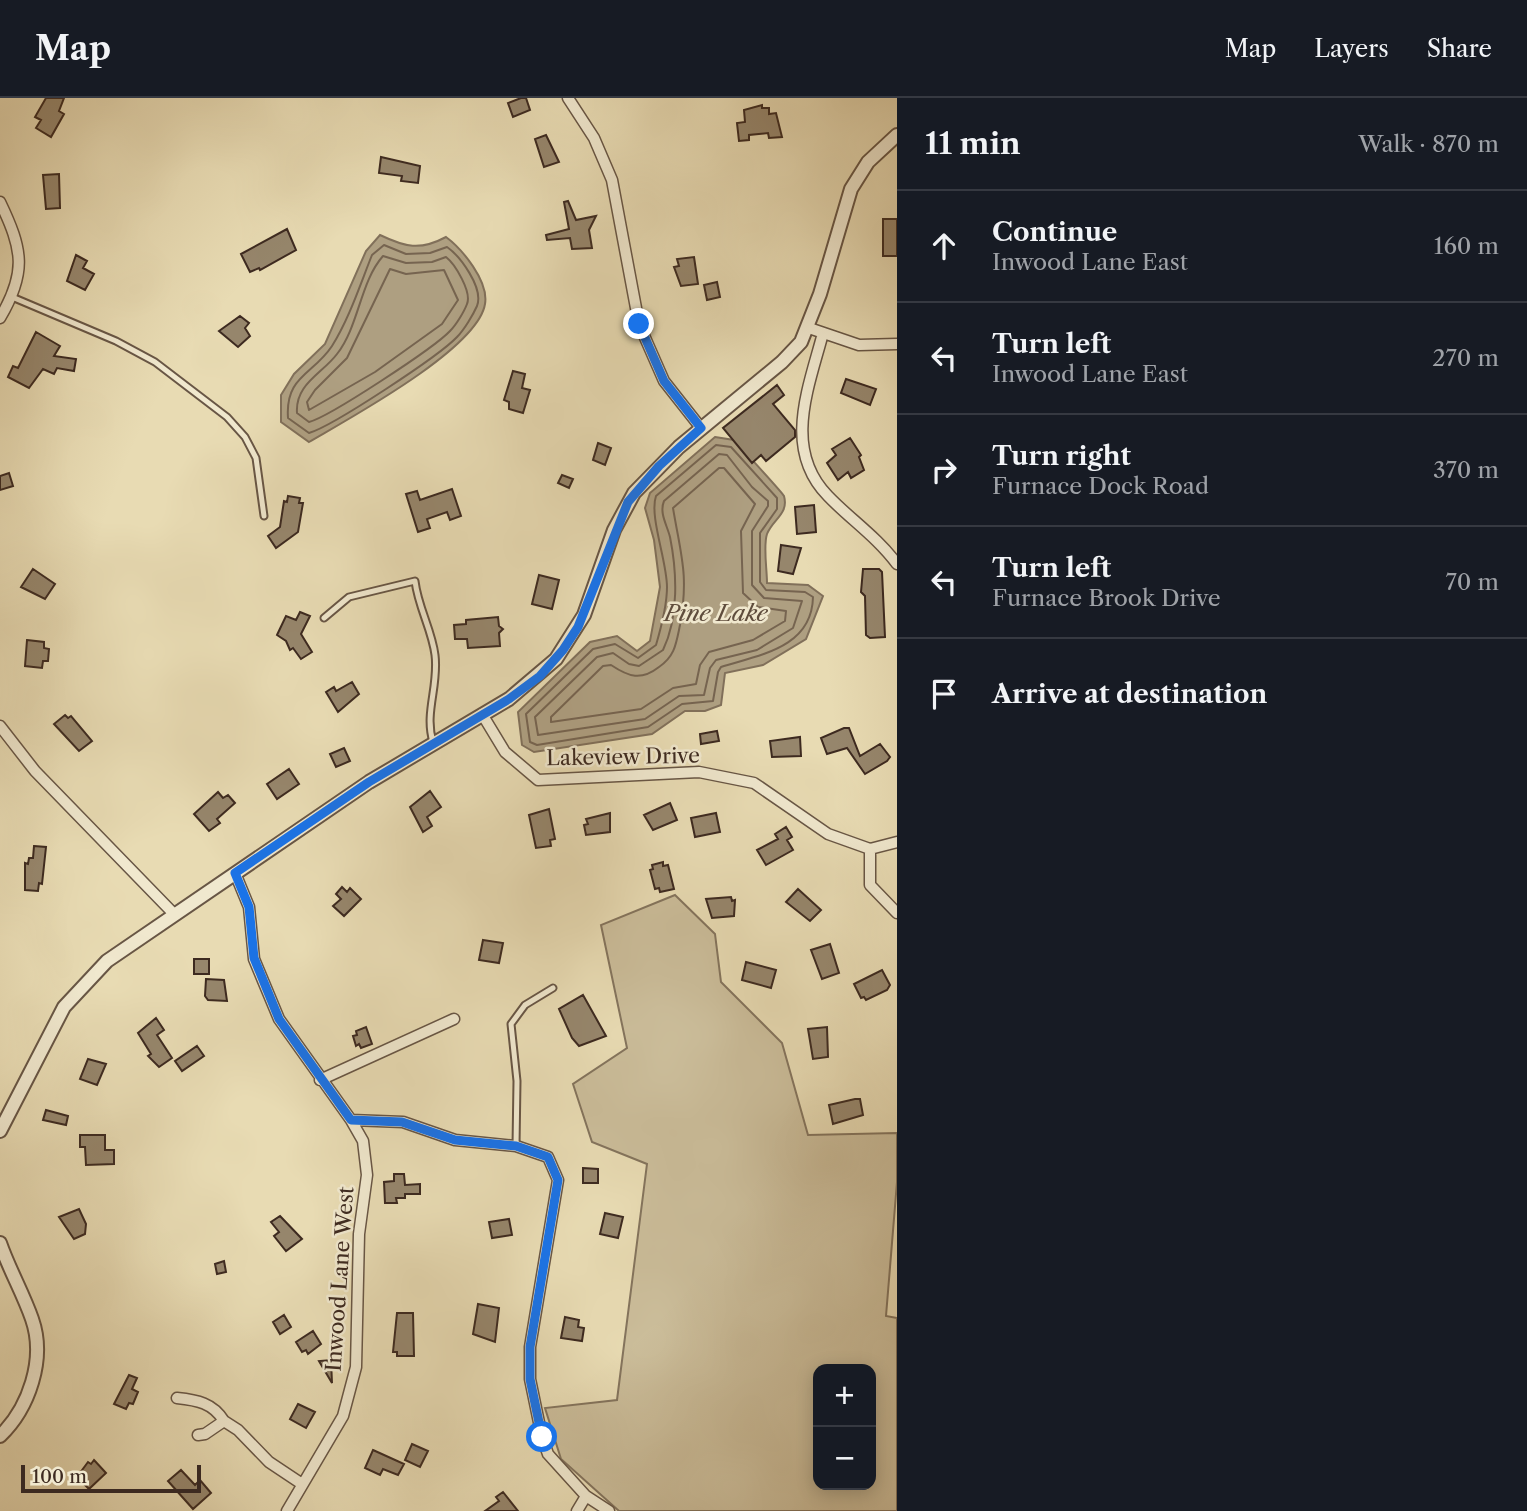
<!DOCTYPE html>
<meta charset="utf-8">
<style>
:root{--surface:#171b24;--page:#20242c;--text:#f1f3f6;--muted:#9ea1a6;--line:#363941}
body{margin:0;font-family:"Libre Caslon Text",serif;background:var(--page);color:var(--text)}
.controls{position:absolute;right:21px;bottom:21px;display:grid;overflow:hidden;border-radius:14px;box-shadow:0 4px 18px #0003}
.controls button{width:63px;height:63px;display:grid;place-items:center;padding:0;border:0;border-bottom:2px solid var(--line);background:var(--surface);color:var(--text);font:35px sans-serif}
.scale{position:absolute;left:21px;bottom:18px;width:180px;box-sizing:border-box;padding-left:7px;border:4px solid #3d2a20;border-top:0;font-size:19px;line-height:24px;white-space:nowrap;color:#3d2a20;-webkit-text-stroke:5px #f0e8ce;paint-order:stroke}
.stop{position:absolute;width:21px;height:21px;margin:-16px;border:5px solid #1a73e8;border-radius:50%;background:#fff}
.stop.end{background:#1a73e8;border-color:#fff;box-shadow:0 2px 7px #0008}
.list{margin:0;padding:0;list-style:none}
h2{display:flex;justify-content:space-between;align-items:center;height:91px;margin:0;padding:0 28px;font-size:30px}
h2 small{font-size:23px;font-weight:400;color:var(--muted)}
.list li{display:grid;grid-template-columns:46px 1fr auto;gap:21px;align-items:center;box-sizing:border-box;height:112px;padding:0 28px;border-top:2px solid var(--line)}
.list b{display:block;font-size:26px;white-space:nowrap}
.list p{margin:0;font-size:23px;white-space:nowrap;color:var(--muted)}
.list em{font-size:23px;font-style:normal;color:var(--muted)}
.icon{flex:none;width:38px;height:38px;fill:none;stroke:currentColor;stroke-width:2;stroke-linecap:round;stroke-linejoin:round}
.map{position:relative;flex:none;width:897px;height:1413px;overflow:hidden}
header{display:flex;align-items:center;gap:42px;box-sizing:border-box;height:98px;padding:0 35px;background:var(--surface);border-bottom:2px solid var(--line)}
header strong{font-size:33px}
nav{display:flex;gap:38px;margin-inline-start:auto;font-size:24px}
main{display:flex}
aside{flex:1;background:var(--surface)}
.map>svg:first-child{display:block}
.green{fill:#cbbd9a;stroke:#84745d;stroke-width:2;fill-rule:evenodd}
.water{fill:#ae9f81;stroke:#81705a;stroke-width:2}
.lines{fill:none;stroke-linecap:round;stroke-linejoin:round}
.shore{stroke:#766450;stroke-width:2}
.building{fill:#96866c;stroke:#3d2a20;stroke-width:2}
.service-casing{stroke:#685645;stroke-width:9}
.minor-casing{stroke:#685645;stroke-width:13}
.tertiary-casing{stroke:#685645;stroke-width:16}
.service{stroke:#f0e8ce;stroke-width:5}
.minor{stroke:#f0e8ce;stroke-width:10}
.tertiary{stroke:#f0e8ce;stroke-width:12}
.route{stroke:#1a73e8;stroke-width:9}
.labels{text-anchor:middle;stroke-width:5;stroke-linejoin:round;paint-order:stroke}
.street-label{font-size:21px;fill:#3d2a20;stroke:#f0e8ce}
.water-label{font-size:23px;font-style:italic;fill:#5f4d3d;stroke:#f0e8ce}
</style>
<header>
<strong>Map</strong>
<nav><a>Map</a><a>Layers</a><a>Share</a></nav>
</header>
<main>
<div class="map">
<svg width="897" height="1413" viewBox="0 0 897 1413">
<rect width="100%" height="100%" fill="#e8dbb3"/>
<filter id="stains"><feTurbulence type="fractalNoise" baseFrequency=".00286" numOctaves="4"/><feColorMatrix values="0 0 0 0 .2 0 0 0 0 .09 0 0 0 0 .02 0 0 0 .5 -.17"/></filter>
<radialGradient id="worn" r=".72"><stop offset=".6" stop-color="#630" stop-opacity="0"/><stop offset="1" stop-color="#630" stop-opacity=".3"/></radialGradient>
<path class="green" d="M675 797 715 836 721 884 782 945 808 1037 897 1035V1084L886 1218 897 1220V1413H619L561 1361 545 1310 617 1302 647 1066 592 1044 573 986 627 950 601 827ZM818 1271H871V1387H818Z"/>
<path class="water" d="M380 137C405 149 420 153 446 139 462 151 489 183 485 206 478 251 348 321 309 344L281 324V297L294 276 325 246 366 153Z
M715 339 734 342C742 351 782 394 784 398 789 416 773 421 767 436 763 448 767 471 767 485L808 487 823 498 806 541 763 567 725 575 721 607 705 613H685L652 636 534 654 522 647 518 614 590 544 617 538 637 553 650 543 660 489 654 442 645 410 650 395Z"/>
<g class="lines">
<path class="shore" d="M384 147 406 156 430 155 447 149C460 158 484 190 477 208 473 217 464 232 457 239 439 258 333 328 309 335L288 320C285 278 313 277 332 248 349 221 360 187 372 157Z
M383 158 406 165 432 164 446 159C455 166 472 194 467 206 464 214 456 227 450 233 434 250 329 319 309 324L297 315C295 286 322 276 337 256 359 228 360 184 383 158Z
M390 171 406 176 444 172 458 202 442 226 375 274 309 312 307 304 315 292 347 260Z
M716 347 731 349 777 400V411L760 435V484L766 492 805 494 813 499C812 550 759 557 721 569L718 574 713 603 682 606 648 629 537 647 530 644 526 616 593 551 615 546 638 560 656 547C661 530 667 506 667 489 667 463 649 418 656 398Z
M719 356 727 357 752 389 768 403V408L752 433V487L764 500 802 503 793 530 757 552 716 562 710 570 704 597 679 598 645 621 538 637 535 619 597 559 613 555 629 566 639 568 663 552C679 519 677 474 670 439 667 427 659 415 664 403Z
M719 370H724L755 406 741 433 743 495 758 509 786 513 785 523 753 542 709 554 700 567 696 586 673 590 641 611 551 624V619L603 568 611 567C629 579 641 583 659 569 675 558 676 546 680 527 689 477 681 458 673 410Z"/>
</g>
<path class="building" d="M46 0H64L59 13 64 16 51 39 36 30 41 22 35 19Z
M521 0H526L530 12 513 19 508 5Z
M762 7V10H769V16L776 15 782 39 769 40 768 35 749 37V42L739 43 737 25 745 24 744 12Z
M546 37 559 64 544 69 535 41Z
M381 59 420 68 418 85 401 83 402 78 379 75Z
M59 76 60 110 46 111 43 77Z
M568 103 576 122 596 118 589 132 592 150 572 151 570 140 547 142 546 137 569 131 564 104Z
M883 121H897V158H883Z
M287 131 296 152 260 172 259 170 250 174 241 156Z
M76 157 87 163 83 170 94 176 85 192 67 183Z
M694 159 698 186 681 188 674 169 679 168 677 161Z
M717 184 720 199 707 202 704 187Z
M240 218 249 225 245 230 250 238 238 249 219 233Z
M36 234 60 248 54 258 76 261 74 273 57 270 54 276 43 271 29 290 8 279 13 268 18 270Z
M513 273 525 276 522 290 530 292 523 315 509 311V304L504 302Z
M846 281 876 291 870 307 841 295Z
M777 287 784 297 773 306 795 332V339L766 363 761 357 752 365 723 330Z
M850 340 861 357 859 359 864 372 851 380 848 374 838 382 827 365 836 357 832 351Z
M598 345 611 350 605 367 593 362Z
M9 375 13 388 0 392V378Z
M562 377 573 381 569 390 558 385Z
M452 391 461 418 450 422 447 414 427 421 430 430 418 434 406 396 417 393 420 402Z
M288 398 300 400 299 405H303L298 434 276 450 268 438 280 429 284 403 287 404Z
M814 407 816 434 797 436 795 409Z
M781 447 801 450 793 476 778 473Z
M33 471 55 486 45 501 21 489Z
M863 471H879L882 474 885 539 870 540 866 537 865 498 861 494Z
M539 477 559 482 552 511 532 506Z
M300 514 310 518 301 536 312 554 301 561 293 550 290 552 286 543 277 537 286 518 296 522Z
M498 519 499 528 503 531 499 535 500 548 468 550 467 541H455L454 527 466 526V522Z
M27 542 44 544V550L49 551 48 563H43L42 570 25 568Z
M352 584 359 596 338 614 326 594 334 589 336 593Z
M65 617 68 620 71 618 92 643 79 653 54 626Z
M844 630H849L860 658 880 646 890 659 887 663 865 676 847 650 827 656 821 640Z
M717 633 719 643 701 646 700 636Z
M800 639 801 658 772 659 770 643Z
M344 650 350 663 336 669 330 656Z
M289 671 299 686 277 701 267 686Z
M430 693 441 709 427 719 432 728 423 734 410 709Z
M218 694 223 700 228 697 235 705 217 721 220 725 209 733 194 716Z
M670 705 677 722 653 732 644 717Z
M549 711 555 741 550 742 551 748 536 750 529 717Z
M610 715V734L586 737 584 727 588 726 586 721Z
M716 715 720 734 695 739 691 720Z
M786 729 792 739 787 742 793 752 766 767 757 752 778 741 775 736Z
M34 748 46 749 42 786 39 785 38 793 25 792V765L28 766 29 760H33Z
M663 764V768L668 767 674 791 660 794 659 790 655 791 650 772 653 771 652 767Z
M342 789 347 794 350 790 361 801 344 818 333 808 341 801 336 796Z
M798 791 821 812 810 823 786 804Z
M731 799 732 803 735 802 734 818 712 820 706 801Z
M483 842 503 845 499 865 479 862Z
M830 846 839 875 822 881 811 852Z
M194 861H209V876H194Z
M746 864 776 872 771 890 742 882Z
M882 872 890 887 887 892 866 902 864 899 861 900 854 886Z
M206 881 224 882 227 903 208 902 205 898Z
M583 897 606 938 579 948 572 940 559 911Z
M156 920 164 932 157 937 172 960 159 969 148 958 151 956 138 935Z
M366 929 372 946 361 950 359 946 356 948 353 938 357 937 356 933Z
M827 929 828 959 813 961 808 931Z
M197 948 204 958 182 973 175 963Z
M88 961 106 966 97 987 80 981Z
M855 1001H860L863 1017 833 1026 829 1007Z
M46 1012 68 1018 66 1027 43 1022Z
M80 1037H105V1052H114V1066L86 1067 85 1049H80Z
M583 1070 598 1071V1085H583Z
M394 1076H404L405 1087 420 1086V1096H405V1100H396L397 1105H385L384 1084 394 1083Z
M79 1111 86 1126 85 1136 74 1141 59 1119Z
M605 1115 623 1119 618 1140 600 1136Z
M280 1118 302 1141 286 1153 274 1138 279 1134 271 1124Z
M509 1121 512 1137 492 1140 489 1124Z
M224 1163 226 1174 217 1176 215 1166Z
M478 1206 499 1210 495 1244 473 1236Z
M397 1215H413L414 1258H397V1254H393Z
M284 1217 291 1229 280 1236 273 1224Z
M565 1219 579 1222 578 1229 584 1230 582 1243 561 1240Z
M313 1233 321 1246 308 1256 306 1252 302 1254 296 1244Z
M331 1262 332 1285 319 1263Z
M129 1277 137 1280 132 1291 138 1294 133 1306 129 1305 126 1311 114 1306Z
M298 1306 315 1314 306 1330 290 1321Z
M412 1346 428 1353 420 1369 405 1362Z
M373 1352 404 1366 398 1377 383 1371 380 1377 365 1370Z
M94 1362 106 1375 89 1391 77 1379 88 1364 91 1366Z
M181 1372 195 1387 200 1382 211 1395 193 1411 168 1383Z
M503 1394 518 1413H485L499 1403 496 1399Z"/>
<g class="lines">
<g class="service-casing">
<path id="service" d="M12 199 116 243 155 264 227 319 245 339 256 360 264 418
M324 520 349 499 415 483C418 509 432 532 435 557 439 588 424 615 433 644
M516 1048 517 983 511 926 525 907 553 890"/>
</g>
<g class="minor-casing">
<path id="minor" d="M568 0 594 40 612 82 639 226 664 283 701 330
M0 104C23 152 27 174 0 220
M809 230 859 247 897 246
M823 235C809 289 782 351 828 398 850 421 877 439 897 466
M482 616 505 654 538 682 699 674 754 685 828 736 870 751V787L897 815
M0 628 35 673 174 816
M870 751 897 744
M235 775 249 809 254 861 279 921 351 1022 403 1024 455 1042 516 1048 548 1059 558 1082 530 1249V1281L542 1339 548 1356 586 1398 609 1413
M320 982 454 921
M177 1300C197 1302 213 1305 224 1323L205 1336 198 1337
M224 1323 238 1332 269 1364 302 1386
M287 1413 343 1318 356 1269 359 1136 367 1077 363 1043 351 1022
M577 1413 586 1398"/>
</g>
<g class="tertiary-casing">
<path id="tertiary" d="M0 1033 64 909 107 863 369 684 509 601 556 561 584 517 614 432 634 395 679 349 782 264 801 244 820 196 851 91 868 64 897 37
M0 1145C9 1171 23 1195 32 1221 46 1261 29 1310 0 1338"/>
</g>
<use href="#service" class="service"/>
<use href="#minor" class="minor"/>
<use href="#tertiary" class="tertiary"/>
</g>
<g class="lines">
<path class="route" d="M542 1339 530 1281V1249L558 1082 548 1059 516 1048 455 1042 402 1024 351 1022 279 921 254 860 249 809 235 775 369 684 509 601 540 578 563 552 578 529 628 404 659 368 701 330 664 283 639 226"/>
</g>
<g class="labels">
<g class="street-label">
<text transform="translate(623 659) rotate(-1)" y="7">Lakeview Drive</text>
<text transform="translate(340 1181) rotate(-86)" y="7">Inwood Lane West</text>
</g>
<g class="water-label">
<text x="716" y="523">Pine Lake</text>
</g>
</g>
<rect width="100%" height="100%" filter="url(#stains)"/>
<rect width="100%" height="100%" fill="url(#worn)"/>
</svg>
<div class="controls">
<button>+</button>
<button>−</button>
</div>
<div class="scale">100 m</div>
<div class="stop" style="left:542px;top:1339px"></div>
<div class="stop end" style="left:639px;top:226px"></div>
</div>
<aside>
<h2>11 min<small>Walk · 870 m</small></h2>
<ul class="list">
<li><svg class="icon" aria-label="ahead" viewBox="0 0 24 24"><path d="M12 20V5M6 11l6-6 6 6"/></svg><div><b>Continue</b><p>Inwood Lane East</p></div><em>160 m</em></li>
<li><svg class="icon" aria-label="left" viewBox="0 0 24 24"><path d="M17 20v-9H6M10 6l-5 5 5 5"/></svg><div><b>Turn left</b><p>Inwood Lane East</p></div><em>270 m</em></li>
<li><svg class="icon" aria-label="right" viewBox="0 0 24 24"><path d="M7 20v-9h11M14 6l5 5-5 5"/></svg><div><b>Turn right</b><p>Furnace Dock Road</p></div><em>370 m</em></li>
<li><svg class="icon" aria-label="left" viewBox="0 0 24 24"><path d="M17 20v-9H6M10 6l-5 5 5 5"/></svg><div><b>Turn left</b><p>Furnace Brook Drive</p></div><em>70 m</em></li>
<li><svg class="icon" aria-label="arrive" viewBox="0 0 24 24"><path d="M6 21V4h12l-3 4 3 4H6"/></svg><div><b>Arrive at destination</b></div></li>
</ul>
</aside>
</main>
